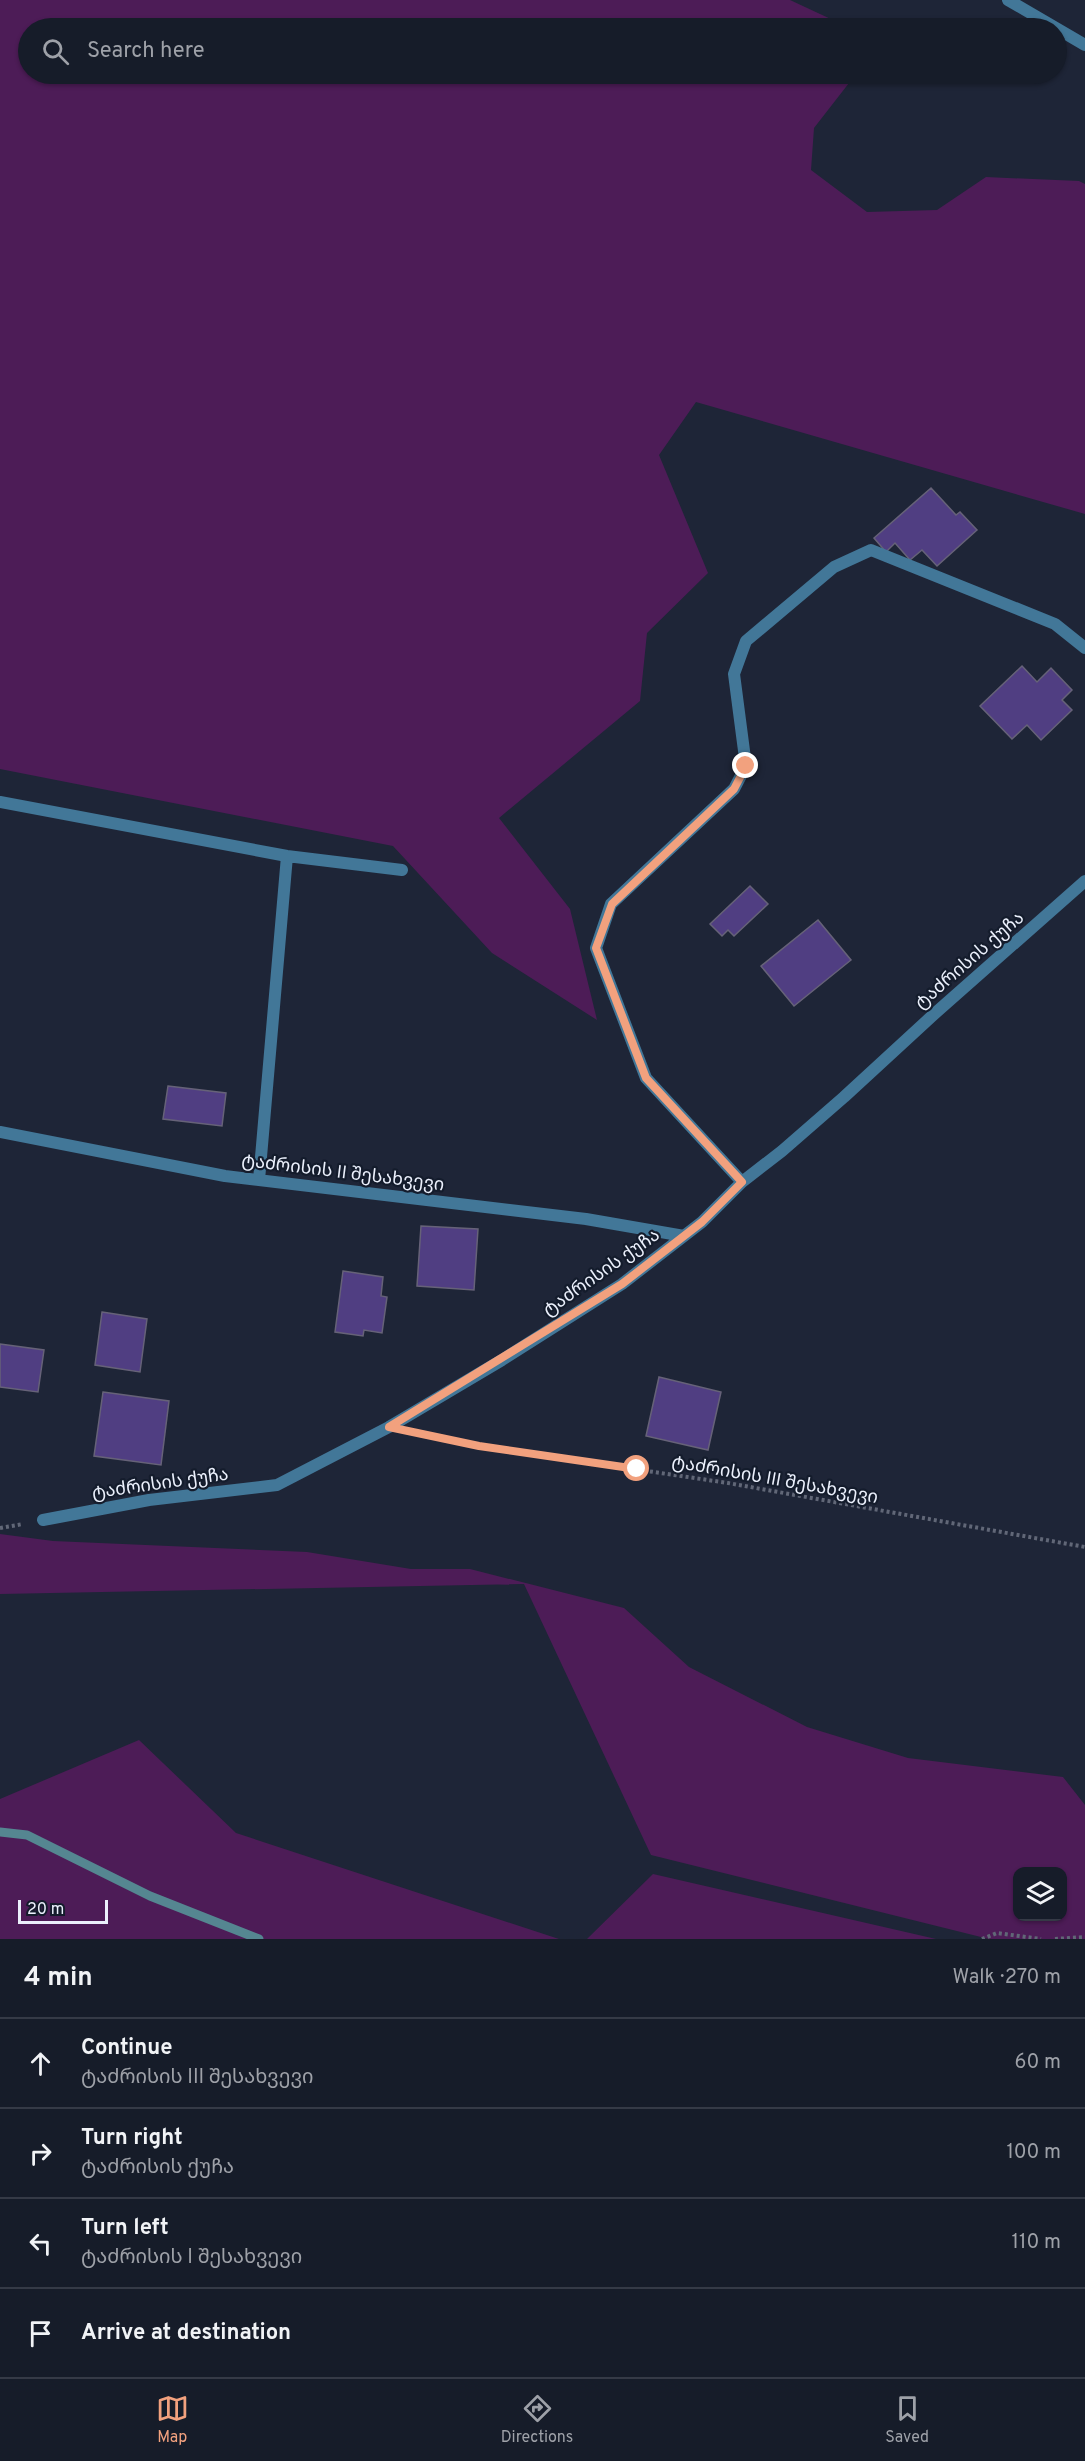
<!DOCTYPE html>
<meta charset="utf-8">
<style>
:root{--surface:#161c29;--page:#1f2531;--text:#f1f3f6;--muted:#9ea1a8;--line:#353a46;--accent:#f2a17e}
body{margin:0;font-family:Overpass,"Noto Sans Georgian",sans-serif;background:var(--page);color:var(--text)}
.controls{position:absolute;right:18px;bottom:18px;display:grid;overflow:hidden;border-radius:12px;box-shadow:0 2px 4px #0004}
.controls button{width:54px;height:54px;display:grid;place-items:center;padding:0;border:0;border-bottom:2px solid var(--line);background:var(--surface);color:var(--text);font:30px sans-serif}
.scale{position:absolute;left:18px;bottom:15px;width:90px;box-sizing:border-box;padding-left:6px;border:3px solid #ebf0fc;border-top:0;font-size:16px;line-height:21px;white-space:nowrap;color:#ebf0fc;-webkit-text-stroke:4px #141c2c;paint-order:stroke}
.stop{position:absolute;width:18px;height:18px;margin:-14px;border:4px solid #f2a17e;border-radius:50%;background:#fff}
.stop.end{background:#f2a17e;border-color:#fff;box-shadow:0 2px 6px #0008}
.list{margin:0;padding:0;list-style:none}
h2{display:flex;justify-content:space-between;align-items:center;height:78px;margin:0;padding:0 24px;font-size:26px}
h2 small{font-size:20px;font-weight:400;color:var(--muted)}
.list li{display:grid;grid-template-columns:39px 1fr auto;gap:18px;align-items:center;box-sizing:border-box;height:90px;padding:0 24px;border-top:2px solid var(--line)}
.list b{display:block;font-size:22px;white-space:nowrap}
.list p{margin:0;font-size:20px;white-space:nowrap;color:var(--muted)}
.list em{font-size:20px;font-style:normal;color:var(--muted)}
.icon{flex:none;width:33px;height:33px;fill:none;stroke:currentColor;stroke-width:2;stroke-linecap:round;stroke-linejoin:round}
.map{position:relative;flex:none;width:1085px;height:1939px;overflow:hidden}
.search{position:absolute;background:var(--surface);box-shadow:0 2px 4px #0004;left:18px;right:18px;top:18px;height:66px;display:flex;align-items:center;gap:15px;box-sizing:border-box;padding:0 21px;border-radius:33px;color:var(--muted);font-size:22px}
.sheet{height:438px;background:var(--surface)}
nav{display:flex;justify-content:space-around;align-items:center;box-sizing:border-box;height:84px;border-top:2px solid var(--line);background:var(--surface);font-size:16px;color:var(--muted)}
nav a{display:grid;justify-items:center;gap:3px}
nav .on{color:var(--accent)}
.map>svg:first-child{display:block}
.green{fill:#4d1c57;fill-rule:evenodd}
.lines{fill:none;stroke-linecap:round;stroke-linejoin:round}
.stream{stroke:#558691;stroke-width:9}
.building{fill:#503e82;stroke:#666278;stroke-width:1.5}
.path{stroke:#616777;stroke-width:4;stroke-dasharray:3 3;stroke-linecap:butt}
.street{stroke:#427798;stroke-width:12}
.route{stroke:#f2a17e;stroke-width:8}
.labels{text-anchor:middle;stroke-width:4.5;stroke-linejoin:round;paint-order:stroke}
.street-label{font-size:18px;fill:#ebf0fc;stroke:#141c2c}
</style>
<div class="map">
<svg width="1085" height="1939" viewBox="0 0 1085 1939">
<rect width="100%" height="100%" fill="#1e2537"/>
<path class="green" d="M0 0H790L850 28H28V74H856L814 128 811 170 867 212 937 210 986 177 1079 181 1085 184V514L696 402 659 455 708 573 647 633 640 701 499 818 570 909 597 1020 492 953 393 846 0 769Z
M0 1534 53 1541 307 1552 411 1569H470L624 1608 689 1667 807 1727 908 1758 1063 1777 1085 1805V1939H989L651 1855 524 1584 0 1594ZM1018 1872H1062V1916H1018Z
M139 1740 236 1833 559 1939H0V1799Z
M653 1874 936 1939H587Z"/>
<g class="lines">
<path class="stream" d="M0 1832 27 1835 150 1896 259 1939"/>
</g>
<path class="building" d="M931 488 956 515 960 512 977 530 937 566 922 550 910 560 895 543 886 552 874 538Z
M1022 666 1037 682 1051 668 1072 690 1062 700 1072 710 1041 740 1027 725 1012 739 980 706Z
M750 886 768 904 734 936 728 930 722 936 710 924Z
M818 920 851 960 794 1006 761 966Z
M168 1086 226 1093 222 1126 163 1119Z
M421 1226 478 1229 474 1290 417 1286Z
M343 1271 383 1277 381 1296 387 1297 382 1333 364 1330 363 1336 335 1332Z
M102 1312 147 1319 140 1372 95 1365Z
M0 1344 44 1350 38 1392 0 1387Z
M659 1377 721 1392 708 1450 646 1436Z
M103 1392 169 1401 161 1465 94 1456Z"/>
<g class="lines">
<path class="path" d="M419 1434 479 1446 728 1483 1085 1547
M0 1528 23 1524
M982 1939 997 1933 1041 1939
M1055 1939 1085 1937"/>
<path class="street" d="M1008 0 1085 45
M0 802 287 856 402 870
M0 1132 225 1176 586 1219 684 1236
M259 1180 287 856
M742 1182 646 1078 596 948 611 904 734 789 746 766 734 674 746 641 834 567 871 550 1055 624 1085 648
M43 1520 149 1500 277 1485 389 1427 502 1360 622 1284 702 1222 742 1182 782 1151 844 1097 932 1016 1085 881"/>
</g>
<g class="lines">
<path class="route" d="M637 1469 479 1446 389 1427 622 1284 702 1222 742 1182 646 1078 596 948 612 904 734 789 746 766"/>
</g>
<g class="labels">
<g class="street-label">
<text transform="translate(969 960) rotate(-41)" y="6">ტაძრისის ქუჩა</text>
<text transform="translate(343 1172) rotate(7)" y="6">ტაძრისის II შესახვევი</text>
<text transform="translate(601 1272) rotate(-35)" y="6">ტაძრისის ქუჩა</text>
<text transform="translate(775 1479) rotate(10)" y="6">ტაძრისის III შესახვევი</text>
<text transform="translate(160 1483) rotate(-8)" y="6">ტაძრისის ქუჩა</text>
</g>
</g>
</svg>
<div class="controls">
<button><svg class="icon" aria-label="layers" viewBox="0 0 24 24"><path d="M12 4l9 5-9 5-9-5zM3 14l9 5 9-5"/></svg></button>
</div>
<div class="scale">20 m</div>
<div class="stop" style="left:637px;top:1469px"></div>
<div class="stop end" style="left:746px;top:766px"></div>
<div class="search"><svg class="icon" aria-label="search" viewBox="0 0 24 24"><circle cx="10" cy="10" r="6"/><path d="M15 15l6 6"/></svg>Search here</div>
</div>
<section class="sheet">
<h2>4 min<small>Walk · 270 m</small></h2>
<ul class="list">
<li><svg class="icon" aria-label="ahead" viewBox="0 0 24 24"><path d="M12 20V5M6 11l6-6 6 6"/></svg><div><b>Continue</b><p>ტაძრისის III შესახვევი</p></div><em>60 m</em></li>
<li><svg class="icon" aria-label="right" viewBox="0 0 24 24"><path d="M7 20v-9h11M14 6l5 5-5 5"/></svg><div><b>Turn right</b><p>ტაძრისის ქუჩა</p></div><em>100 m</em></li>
<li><svg class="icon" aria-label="left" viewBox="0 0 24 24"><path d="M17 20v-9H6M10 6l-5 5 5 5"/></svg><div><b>Turn left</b><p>ტაძრისის I შესახვევი</p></div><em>110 m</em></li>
<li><svg class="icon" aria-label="arrive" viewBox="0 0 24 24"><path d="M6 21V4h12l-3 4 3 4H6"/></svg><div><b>Arrive at destination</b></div></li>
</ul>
</section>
<nav>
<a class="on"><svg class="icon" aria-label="map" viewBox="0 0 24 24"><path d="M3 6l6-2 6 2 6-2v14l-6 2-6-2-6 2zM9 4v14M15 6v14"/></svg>Map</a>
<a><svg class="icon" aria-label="directions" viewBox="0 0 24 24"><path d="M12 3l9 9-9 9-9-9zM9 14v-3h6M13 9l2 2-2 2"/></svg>Directions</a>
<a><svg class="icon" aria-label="saved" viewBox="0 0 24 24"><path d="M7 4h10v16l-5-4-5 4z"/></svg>Saved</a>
</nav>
